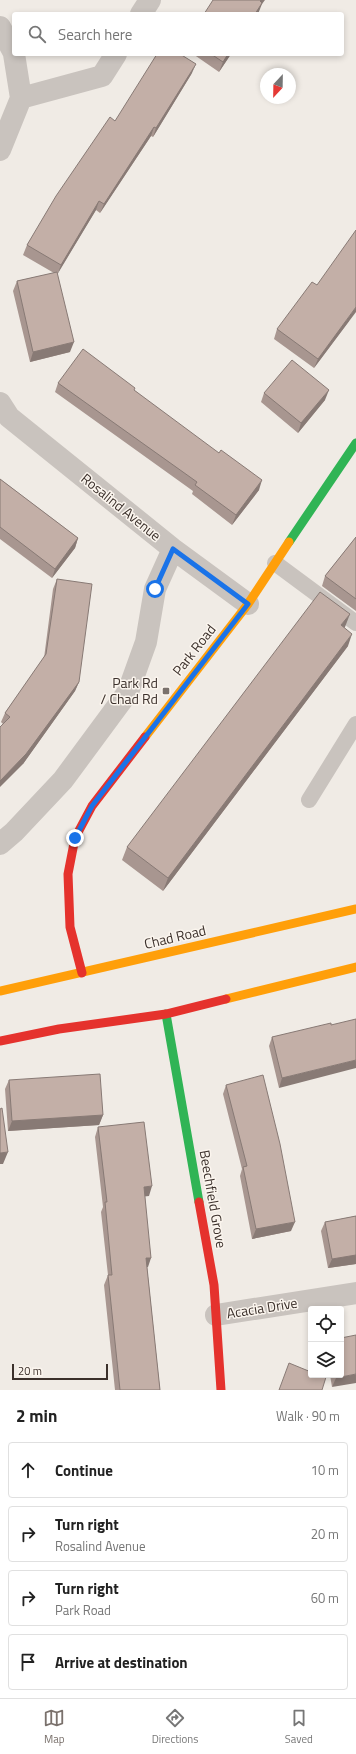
<!DOCTYPE html>
<meta charset="utf-8">
<style>
:root{--surface:#fff;--page:#f2f2f2;--text:#222;--muted:#767676;--line:#e0e0e0;--accent:#7a716c}
body{margin:0;font-family:"Titillium Web",sans-serif;background:var(--page);color:var(--text)}
.controls{position:absolute;right:12px;bottom:12px;display:grid;overflow:hidden;border-radius:4px;box-shadow:0 2px 6px #0003}
.controls button{width:36px;height:36px;display:grid;place-items:center;padding:0;border:0;border-bottom:1px solid var(--line);background:var(--surface);color:var(--text);font:20px sans-serif}
.compass{position:absolute;left:260px;top:68px;width:36px;height:36px;border-radius:50%;background:var(--surface);box-shadow:0 2px 6px #0003;rotate:202deg}
.scale{position:absolute;left:12px;bottom:10px;width:96px;box-sizing:border-box;padding-left:4px;border:2px solid #3b302b;border-top:0;font-size:11px;line-height:14px;white-space:nowrap;color:#3b302b;-webkit-text-stroke:3px #fbf5ee;paint-order:stroke}
.stop{position:absolute;width:12px;height:12px;margin:-9px;border:3px solid #1a73e8;border-radius:50%;background:#fff}
.stop.end{background:#1a73e8;border-color:#fff;box-shadow:0 1px 4px #0008}
.list{margin:0;padding:0;list-style:none}
h2{display:flex;justify-content:space-between;align-items:center;height:52px;margin:0;padding:0 16px;font-size:17px}
h2 small{font-size:13px;font-weight:400;color:var(--muted)}
.list li{display:grid;grid-template-columns:26px 1fr auto;gap:12px;align-items:center;box-sizing:border-box;height:56px;margin:0 8px 8px;padding:0 8px;border:1px solid var(--line);border-radius:4px}
.list b{display:block;font-size:15px;white-space:nowrap}
.list p{margin:0;font-size:13px;white-space:nowrap;color:var(--muted)}
.list em{font-size:13px;font-style:normal;color:var(--muted)}
.icon{flex:none;width:22px;height:22px;fill:none;stroke:currentColor;stroke-width:2;stroke-linecap:round;stroke-linejoin:round}
.map{position:relative;flex:none;width:356px;height:1390px;overflow:hidden}
.search{position:absolute;background:var(--surface);box-shadow:0 2px 6px #0003;left:12px;right:12px;top:12px;height:44px;display:flex;align-items:center;gap:10px;box-sizing:border-box;padding:0 14px;border-radius:4px;color:var(--muted);font-size:15px}
.sheet{height:308px;background:var(--surface)}
nav{display:flex;justify-content:space-around;align-items:center;box-sizing:border-box;height:56px;border-top:1px solid var(--line);background:var(--surface);font-size:11px;color:var(--muted)}
nav a{display:grid;justify-items:center;gap:2px}
nav .on{color:var(--accent)}
.map>svg:first-child{display:block}
.lines{fill:none;stroke-linecap:round;stroke-linejoin:round}
.lane{stroke:#c9c3be;stroke-width:16}
.street{stroke:#c9c3be;stroke-width:22}
.fast{stroke:#30b455;stroke-width:9}
.slow{stroke:#ff9f0a;stroke-width:9}
.jam{stroke:#e5322d;stroke-width:9}
.wall{fill:#a89690}
.shaded-wall{fill:#887a75}
.building{fill:#c3afa7;stroke:#887a75}
.route{stroke:#1a73e8;stroke-width:5}
.poi-dot{fill:#7a716c;stroke:#fbf5ee;stroke-width:1.5}
.labels{text-anchor:middle;stroke-width:3;stroke-linejoin:round;paint-order:stroke}
.street-label{font-size:14px;fill:#3b302b;stroke:#fbf5ee}
.poi-label{font-size:14px;fill:#3b302b;stroke:#fbf5ee;text-anchor:end}
</style>
<div class="map">
<svg width="356" height="1390" viewBox="0 0 356 1390">
<rect width="100%" height="100%" fill="#f0ebe5"/>
<g class="lines">
<path class="lane" d="M275 563 356 623
M309 800 356 724"/>
<path class="street" d="M141 14 150 0
M0 27 14 53
M21 98 102 76 116 54
M0 150 21 98 14 54
M0 403 9 417 173 549 248 604
M0 844 14 832 63 780 128 692 146 642 155 589 173 549
M216 1315 356 1293"/>
<path class="fast" d="M289 542 356 443
M166 1014 199 1202"/>
<path class="slow" d="M145 737 248 604 289 542
M0 991 356 909
M226 999 356 967"/>
<path class="jam" d="M82 973 70 927 68 874 75 838 92 806 145 737
M0 1041 59 1029 166 1014 226 999
M199 1202 214 1285 221 1390"/>
</g>
<path class="wall" d="M193 54H231L219 72Z
M192 73 153 137 151 136 100 213 96 210 57 274 70 352 30 362 13 291 17 281 54 273 23 255 27 245 115 121Z
M349 321 314 368 274 339 277 329Z
M58 383 134 390 259 490 232 525 192 494 193 491 55 392Z
M264 393 325 400 298 433 261 402Z
M0 479 78 538 75 548 52 578 0 539Z
M356 537V611L322 586 325 576Z
M57 579 79 682 75 691 23 764 3 724 1 722 5 713 44 658 53 589Z
M344 627 348 646 163 891 122 860 127 847 345 627Z
M331 1025 279 1088 269 1046 272 1037Z
M9 1080 103 1115 99 1125 8 1131 5 1089Z
M226 1085 291 1231 252 1239 240 1176 242 1169 223 1094Z
M98 1127 149 1196H145L148 1267H147L160 1390H115L104 1285 108 1275 101 1212 103 1207 95 1137Z
M356 1216V1264L328 1268 321 1231 325 1222Z
M330 1375H341L332 1387Z"/>
<path class="shaded-wall" d="M261 0H265L262 4 258 14H255Z
M228 54H231L219 72 223 62Z
M196 64 192 73 153 137 156 128Z
M154 127 151 136 100 213 104 204Z
M99 201 96 210 57 275 61 265Z
M356 307V312L314 368 318 359Z
M74 342 70 352 30 362 33 352Z
M329 390 325 400 298 433 301 423Z
M262 480 259 490 232 525 236 515Z
M78 538 75 548 52 578 55 569Z
M350 614 345 627 336 638 341 625Z
M352 634 348 646 163 891 168 878Z
M79 682 75 691 23 764 0 787V781Z
M356 1060V1068L279 1088 282 1078Z
M103 1115 99 1125 8 1131 12 1121Z
M8 1152 3 1164H0V1153Z
M152 1186 149 1196 140 1197 144 1187Z
M295 1222 291 1231 252 1239 256 1229Z
M356 1255V1264L328 1268 332 1259Z
M146 1258H151L148 1267 143 1268Z
M356 1374V1383L332 1387 336 1378Z"/>
<path class="building" d="M213 0H261L260 1 262 3 255 14H204Z
M157 54H180L196 64 156 128 154 127 104 204 99 201 61 265 27 245 56 196 110 117 115 121Z
M211 54H228L223 62Z
M356 230V307L318 359 277 329 312 282 317 285Z
M57 272 74 342 33 352 17 281Z
M83 349 135 388 134 390 219 453 221 450 262 480 236 515 195 485 197 482 58 383Z
M292 360 329 390 301 423 264 393Z
M0 479 78 538 55 569 0 527Z
M356 537V599L325 576Z
M57 579 92 584 79 682 26 754 0 781V727L10 717 5 713 46 654Z
M320 592 350 614 341 625 352 634 168 878 127 847Z
M356 1019V1060L282 1078 272 1037 331 1023V1025Z
M100 1074 103 1115 12 1121 9 1080Z
M263 1075 280 1144 295 1222 256 1229 243 1167 247 1166 226 1085Z
M2 1108 8 1152 0 1153V1109Z
M144 1122 152 1186 144 1187 151 1258H146L160 1390H120L108 1275H112L105 1202H107L98 1127Z
M356 1216V1255L332 1259 325 1222Z
M356 1335V1374L336 1378 335 1375H341V1338Z
M289 1363 311 1372V1375H321L326 1377 322 1390H279Z"/>
<g class="lines">
<path class="route" d="M75 838 92 806 248 604 173 549 155 589"/>
</g>
<rect class="poi-dot" x="162" y="687" width="8" height="8" rx="2"/>
<g class="labels">
<g class="street-label">
<text transform="translate(121 507) rotate(39)" y="5">Rosalind Avenue</text>
<text transform="translate(194 650) rotate(-52)" y="5">Park Road</text>
<text transform="translate(175 937) rotate(-13)" y="5">Chad Road</text>
<text transform="translate(213 1199) rotate(80)" y="5">Beechfield Grove</text>
<text transform="translate(262 1308) rotate(-9)" y="5">Acacia Drive</text>
</g>
<g class="poi-label">
<text x="158" y="688">Park Rd<tspan x="158" dy="16">/ Chad Rd</tspan></text>
</g>
</g>
</svg>
<div class="controls">
<button><svg class="icon" aria-label="locate" viewBox="0 0 24 24"><circle cx="12" cy="12" r="6"/><path d="M12 2v4M12 18v4M2 12h4M18 12h4"/></svg></button>
<button><svg class="icon" aria-label="layers" viewBox="0 0 24 24"><path d="M12 4l9 5-9 5-9-5zM3 14l9 5 9-5"/></svg></button>
</div>
<svg class="compass" viewBox="-18 -18 36 36"><path d="M0-13l5 13h-10z" fill="#e53935"/><path d="M0 13l5-13h-10z" fill="#767676"/></svg>
<div class="scale">20 m</div>
<div class="stop" style="left:155px;top:589px"></div>
<div class="stop end" style="left:75px;top:838px"></div>
<div class="search"><svg class="icon" aria-label="search" viewBox="0 0 24 24"><circle cx="10" cy="10" r="6"/><path d="M15 15l6 6"/></svg>Search here</div>
</div>
<section class="sheet">
<h2>2 min<small>Walk · 90 m</small></h2>
<ul class="list">
<li><svg class="icon" aria-label="ahead" viewBox="0 0 24 24"><path d="M12 20V5M6 11l6-6 6 6"/></svg><div><b>Continue</b></div><em>10 m</em></li>
<li><svg class="icon" aria-label="right" viewBox="0 0 24 24"><path d="M7 20v-9h11M14 6l5 5-5 5"/></svg><div><b>Turn right</b><p>Rosalind Avenue</p></div><em>20 m</em></li>
<li><svg class="icon" aria-label="right" viewBox="0 0 24 24"><path d="M7 20v-9h11M14 6l5 5-5 5"/></svg><div><b>Turn right</b><p>Park Road</p></div><em>60 m</em></li>
<li><svg class="icon" aria-label="arrive" viewBox="0 0 24 24"><path d="M6 21V4h12l-3 4 3 4H6"/></svg><div><b>Arrive at destination</b></div></li>
</ul>
</section>
<nav>
<a class="on"><svg class="icon" aria-label="map" viewBox="0 0 24 24"><path d="M3 6l6-2 6 2 6-2v14l-6 2-6-2-6 2zM9 4v14M15 6v14"/></svg>Map</a>
<a><svg class="icon" aria-label="directions" viewBox="0 0 24 24"><path d="M12 3l9 9-9 9-9-9zM9 14v-3h6M13 9l2 2-2 2"/></svg>Directions</a>
<a><svg class="icon" aria-label="saved" viewBox="0 0 24 24"><path d="M7 4h10v16l-5-4-5 4z"/></svg>Saved</a>
</nav>
